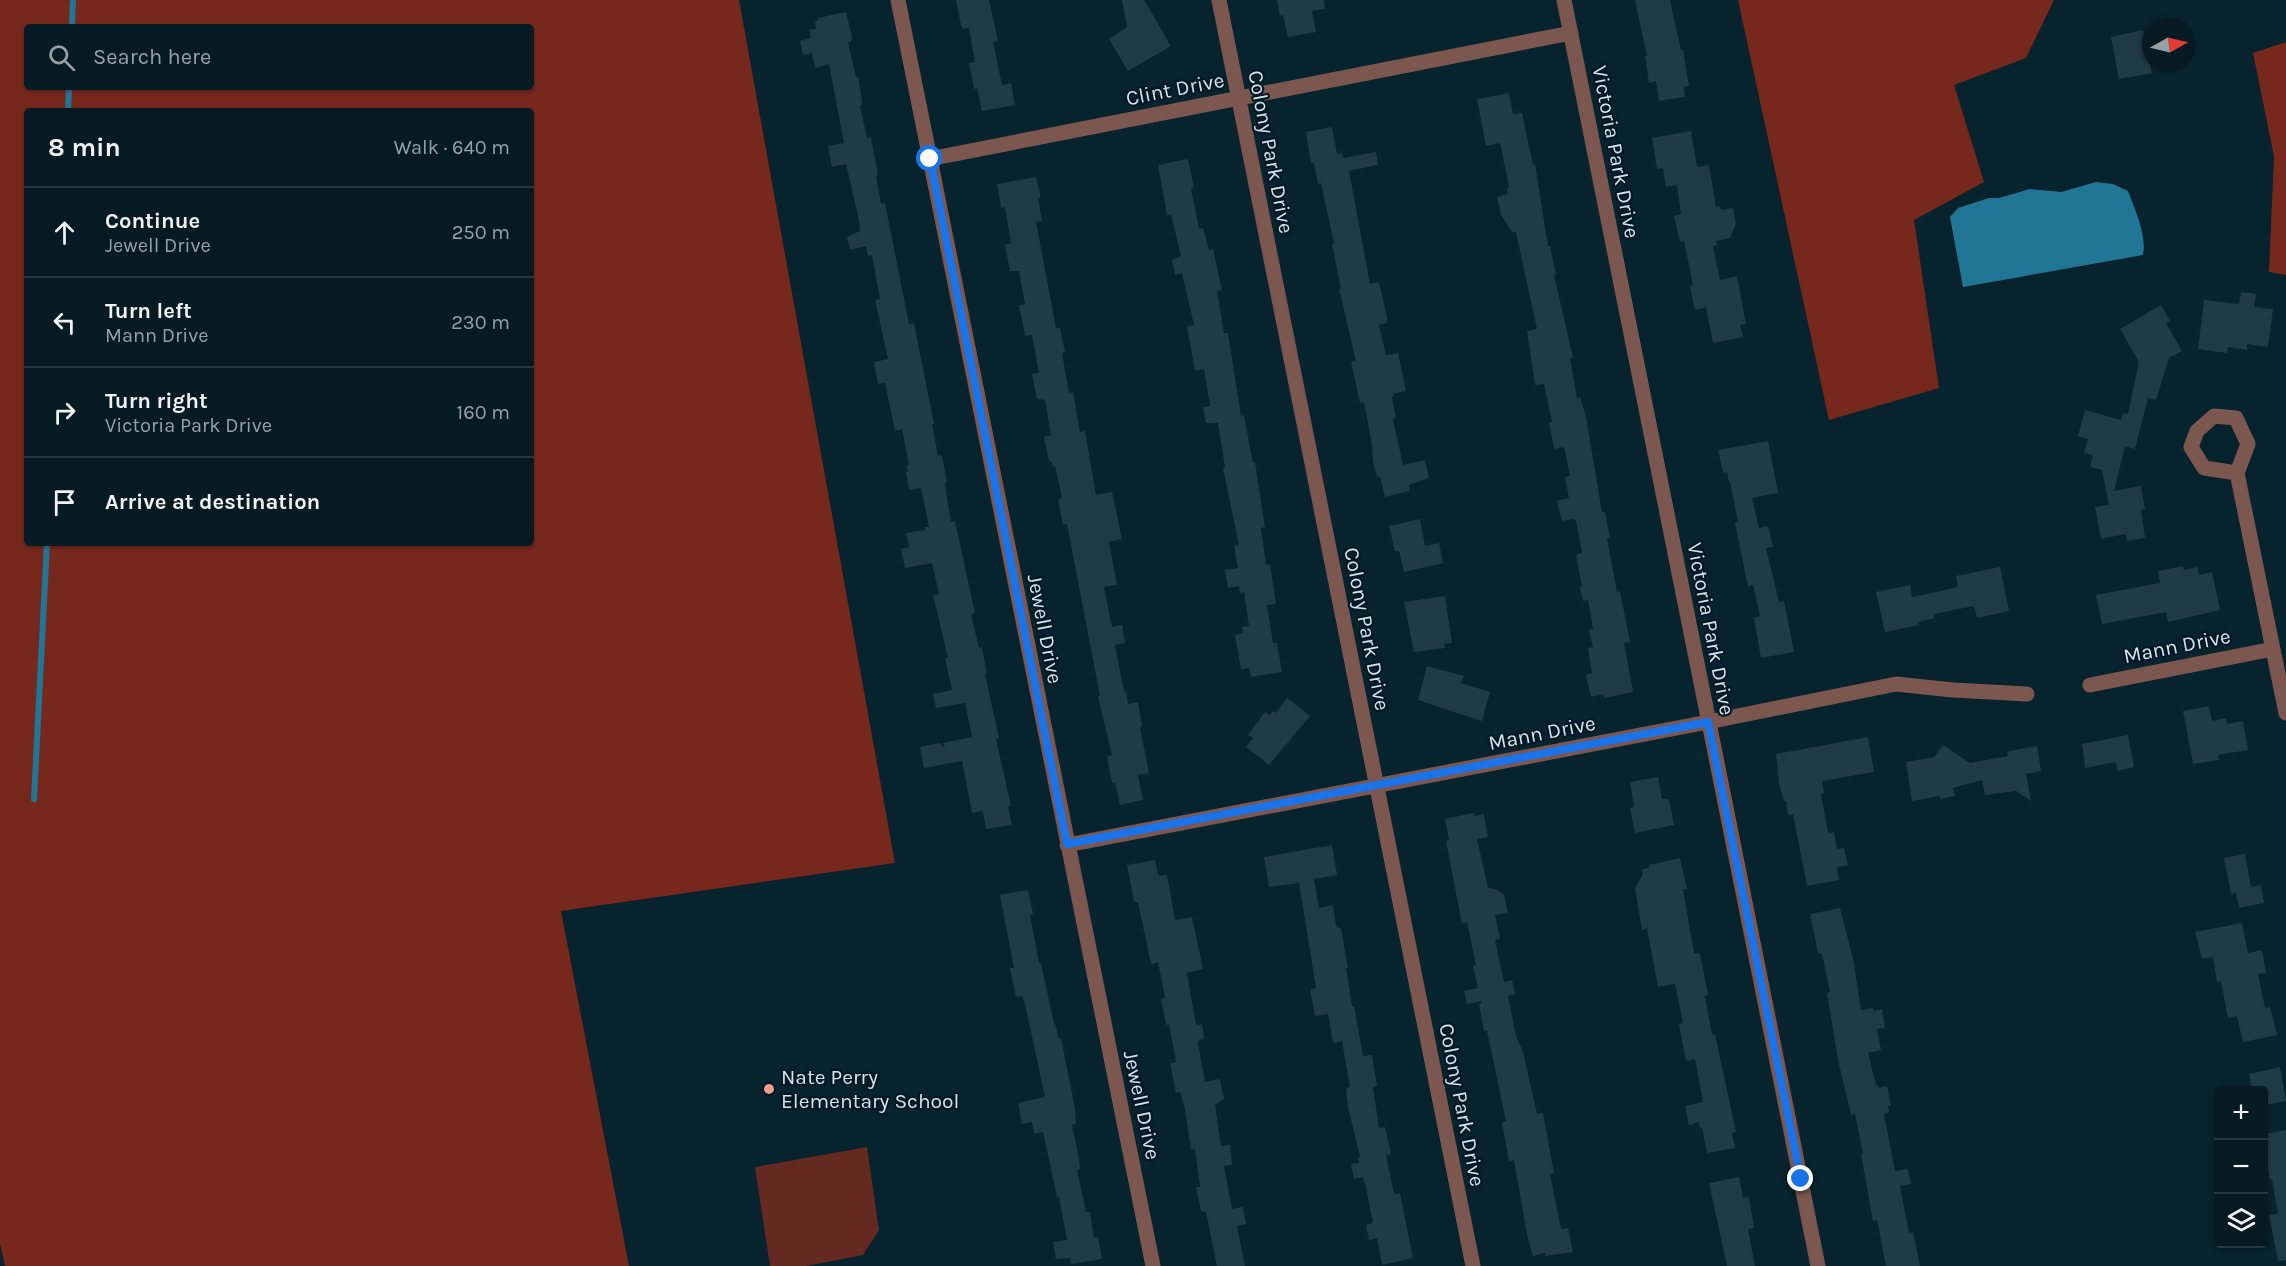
<!DOCTYPE html>
<meta charset="utf-8">
<style>
:root{--surface:#051a22;--page:#13272f;--text:#f1f3f6;--muted:#97a1a5;--line:#263840}
body{margin:0;font-family:Karla,sans-serif;background:var(--page);color:var(--text)}
.controls{position:absolute;right:18px;bottom:18px;display:grid;overflow:hidden;border-radius:6px;box-shadow:0 2px 4px #0004}
.controls button{width:54px;height:54px;display:grid;place-items:center;padding:0;border:0;border-bottom:2px solid var(--line);background:var(--surface);color:var(--text);font:30px sans-serif}
.compass{position:absolute;left:2142px;top:18px;width:54px;height:54px;border-radius:50%;background:var(--surface);box-shadow:0 2px 4px #0004;rotate:82deg}
.stop{position:absolute;width:18px;height:18px;margin:-14px;border:4px solid #1a73e8;border-radius:50%;background:#fff}
.stop.end{background:#1a73e8;border-color:#fff;box-shadow:0 2px 6px #0008}
.list{margin:0;padding:0;list-style:none}
h2{display:flex;justify-content:space-between;align-items:center;height:78px;margin:0;padding:0 24px;font-size:26px}
h2 small{font-size:20px;font-weight:400;color:var(--muted)}
.list li{display:grid;grid-template-columns:39px 1fr auto;gap:18px;align-items:center;box-sizing:border-box;height:90px;padding:0 24px;border-top:2px solid var(--line)}
.list b{display:block;font-size:22px;white-space:nowrap}
.list p{margin:0;font-size:20px;white-space:nowrap;color:var(--muted)}
.list em{font-size:20px;font-style:normal;color:var(--muted)}
.icon{flex:none;width:33px;height:33px;fill:none;stroke:currentColor;stroke-width:2;stroke-linecap:round;stroke-linejoin:round}
.map{position:relative;flex:none;width:2286px;height:1266px;overflow:hidden}
.search{position:absolute;background:var(--surface);box-shadow:0 2px 4px #0004;left:24px;top:24px;width:510px;height:66px;display:flex;align-items:center;gap:15px;box-sizing:border-box;padding:0 21px;border-radius:6px;color:var(--muted);font-size:22px}
.panel{position:absolute;background:var(--surface);box-shadow:0 2px 4px #0004;left:24px;top:108px;width:510px;height:438px;border-radius:6px}
.map>svg:first-child{display:block}
.green{fill:#642920}
.forest{fill:#77281d;fill-rule:evenodd}
.water{fill:#227695}
.lines{fill:none;stroke-linecap:round;stroke-linejoin:round}
.stream{stroke:#227695;stroke-width:6}
.building{fill:#203b46}
.minor{stroke:#7c5750;stroke-width:15}
.route{stroke:#1a73e8;stroke-width:8}
.poi-dot{fill:#f59d8d;stroke:#001924;stroke-width:2}
.labels{text-anchor:middle;stroke-width:4.5;stroke-linejoin:round;paint-order:stroke}
.street-label{font-size:21px;fill:#d5e4eb;stroke:#001924}
.poi-label{font-size:21px;fill:#d5e4eb;stroke:#001924;text-anchor:start}
</style>
<div class="map">
<svg width="2286" height="1266" viewBox="0 0 2286 1266">
<rect width="100%" height="100%" fill="#07232e"/>
<path class="green" d="M867 1147 879 1230 863 1255 806 1266H770L755 1167Z"/>
<path class="forest" d="M0 0H739L895 863 561 911 629 1266H5L0 1244ZM27 27H531V87H27ZM27 111H531V543H27Z
M1738 0H2054L2026 58 1954 85 1984 182 1914 220 1939 388 1829 420Z
M2286 42V275L2269 272 2274 156 2253 53Z"/>
<path class="water" d="M2096 182 2113 184 2128 191C2135 210 2147 235 2143 255L1963 287 1950 217 1958 208 1989 198H1999L2030 189 2061 192Z"/>
<g class="lines">
<path class="stream" d="M72 27 73 0
M68 111 69 87
M34 799 47 543"/>
</g>
<path class="building" d="M956 0H989L998 41 993 42 1002 85 1011 83 1015 105 982 111 977 88 974 89 969 63 975 62 969 28 963 29 961 25Z
M1122 0H1144L1171 46 1128 71 1109 39 1127 27Z
M1277 0H1324L1325 9 1312 11 1316 32 1288 37 1283 15 1280 16Z
M1635 0H1670L1681 50H1683L1689 86 1684 87 1685 97 1659 101 1656 81 1649 83 1645 56H1647Z
M846 12 852 37 851 42H848L856 77 858 76 862 101V105L860 106 867 138 871 137 878 175 876 176 881 204 885 203 909 324 914 323 934 424H932L938 456 942 455 947 482H945L947 498 951 522 955 521 975 613 971 614 979 648 982 647 987 674H985L999 738 996 739 1011 806H1008L1012 825 986 829 983 811 972 813 962 761 924 768 920 747 939 743 945 748 943 743 972 737 965 703 936 708 933 694 952 690 945 658H948L933 595 939 594 932 563 905 568 901 549 909 547 906 533 925 530V527H929L921 488 909 490 906 472H908L906 466 909 465 902 429 895 431 885 383 878 384 874 362 888 359 875 300 880 299 872 255 868 256 866 246 850 250 847 237 860 231 859 220 846 164 832 167 828 146 844 143 829 64 815 68 812 53 803 55 800 41 811 38 809 30 816 29 815 22 818 21V18Z
M2143 30 2152 73 2119 79 2111 37Z
M1509 93 1513 114 1522 113 1533 165 1535 164 1548 246H1550L1556 275H1554L1573 358H1570L1577 398 1580 397 1586 417 1602 512H1605L1610 538 1607 539 1617 592 1620 591 1630 642 1624 643 1633 692 1604 698 1603 694 1591 697 1586 675 1592 673 1588 648 1593 647 1589 630 1593 629 1588 600 1583 601 1580 587 1582 586 1576 555 1582 553 1576 521 1573 519 1562 521 1557 501 1569 498 1565 477 1570 476 1564 447 1554 449 1549 423 1552 422 1544 384 1535 385 1527 331 1537 329 1516 232H1512L1501 215 1497 197 1508 194 1507 188 1509 187 1500 143 1486 146 1477 99Z
M1332 127 1337 154 1342 153 1343 158 1376 152 1378 165 1349 171 1370 284 1379 282 1387 317V323L1379 325 1386 355 1398 353 1406 391 1393 394 1394 396 1392 397 1396 418 1393 419 1403 465 1425 460 1429 478 1409 485 1410 491 1385 497 1380 477H1377L1373 461 1372 445 1364 402 1360 403 1351 362 1356 361 1339 289H1341L1332 244 1334 243 1321 183 1318 184 1314 163H1311L1306 132Z
M1691 131 1697 167 1709 165 1716 207 1720 206 1721 210 1733 208 1736 224 1730 238 1716 241 1717 245 1713 246 1720 280 1737 276 1746 324 1740 325 1743 337 1713 343 1706 307 1695 310 1690 286 1693 285 1684 241 1680 242 1674 216 1681 214 1677 185 1666 187 1663 168 1657 169 1652 138Z
M1188 159 1194 187 1191 188 1199 229 1203 228 1209 250 1213 249 1222 290 1217 291 1224 333H1228L1241 416 1244 415 1253 463 1255 462 1265 527 1261 528 1266 565 1270 564 1276 604 1267 605 1273 643H1277L1282 672 1251 677 1249 668 1241 669 1235 635 1243 633 1242 627 1249 626 1244 592 1240 593 1239 586 1228 588 1225 570 1238 568 1234 546 1239 545 1223 468 1225 467 1218 423H1206L1203 407 1210 406 1204 369 1195 371 1187 326 1194 325 1182 273 1175 275 1172 260 1181 256 1171 214 1167 215 1158 165Z
M1036 177 1040 192V198H1038L1042 221 1036 222 1056 328H1060L1065 352 1062 353 1069 393 1073 392 1080 432 1085 431 1096 495 1112 492 1122 539 1109 542 1117 585 1104 587 1112 627 1122 625 1125 643 1115 645 1124 692 1126 691 1128 704 1138 702 1142 726 1140 727 1149 773 1138 775 1143 800 1120 805 1115 782 1112 783 1107 756 1112 755 1098 697 1100 696 1067 524 1063 525 1058 499 1062 498 1055 466 1053 467 1051 461H1049L1044 437 1051 435 1045 400 1037 399 1032 374 1039 373 1032 335 1025 336 1019 305 1025 304 1019 271H1010L1005 245 1011 243 1005 207 1001 208 997 184Z
M2241 292 2256 294 2254 307 2273 309 2268 347 2247 344V350L2228 347 2227 353 2198 349 2204 300 2239 304Z
M2161 305 2170 321 2166 323 2182 351 2169 358 2156 400 2148 398 2135 449 2125 446 2114 491 2141 486 2145 509 2141 510 2145 538 2127 541 2126 534 2101 539 2095 507 2109 505 2102 470 2090 467 2093 455 2084 453 2088 439 2078 436 2085 410 2121 420 2123 413 2128 414 2139 362 2120 329Z
M1768 441 1778 493 1752 498 1759 528 1767 526 1769 530 1773 547 1766 548 1779 602 1784 601 1794 652 1761 658 1754 618 1760 616 1753 585 1748 587 1735 523 1738 522 1730 482H1729L1727 472 1723 473 1718 450Z
M1420 519 1425 546 1439 543 1443 563 1404 572 1399 551H1395L1389 526Z
M2183 566 2184 570 2198 567 2199 575 2212 572 2220 610 2168 622 2166 612 2102 624 2096 595 2160 583 2158 571Z
M2000 567 2009 611 1977 618 1974 606 1934 614V618L1918 622 1919 625 1885 632 1876 592 1910 585 1912 597 1941 591 1958 587 1956 576Z
M1445 596 1452 643 1444 644 1445 648 1414 652 1404 602Z
M1427 666 1464 676 1461 683 1490 692 1482 721 1418 700Z
M1287 698 1310 716 1269 765 1246 747 1253 738 1248 735 1265 712 1269 715 1273 711 1276 713Z
M2209 706 2212 721 2226 718 2227 724 2243 721 2248 750 2218 755 2219 760 2193 764 2183 711Z
M2128 735 2134 767 2118 771 2116 762 2085 768 2082 744Z
M1868 737 1874 772 1822 781 1824 793 1821 794 1828 833 1834 832 1837 849 1844 848 1848 865 1837 867 1839 880 1807 886 1793 814 1788 815 1786 801H1784L1779 784 1776 754Z
M1943 745 1970 763 2008 756 2007 752 2009 751 2037 746 2041 771 2026 774 2031 801 2016 791 1985 795 1982 780 1953 788 1955 796 1940 799V796L1912 801 1906 762 1934 757Z
M1658 777 1662 799H1669L1674 825 1635 833 1630 808 1634 807 1630 782Z
M1474 813V816L1484 814 1488 837 1477 839 1488 888 1496 889 1504 895 1508 913 1495 915 1500 939 1495 940 1504 982 1512 980 1515 994 1508 996 1516 1036 1523 1052 1537 1114 1543 1113 1554 1173 1550 1174 1561 1229 1568 1228 1573 1252 1545 1256V1253L1533 1256 1527 1235 1514 1160 1509 1161 1502 1122 1506 1121 1487 1031H1484L1479 1004H1481V1001L1467 1004 1464 991 1478 988 1473 966 1476 965 1467 922 1462 924 1446 841 1449 840 1445 819Z
M1332 845 1337 875 1314 879 1319 908 1333 905 1336 926 1338 928H1341L1348 968H1346L1352 1006H1354L1363 1056 1372 1055 1377 1086 1373 1087 1379 1128 1385 1127 1391 1154 1386 1155 1394 1194 1400 1193 1413 1258 1382 1265 1377 1238 1369 1240 1366 1225 1373 1223 1365 1183 1362 1177 1354 1179 1351 1164 1359 1163 1358 1157H1360L1348 1107 1346 1088 1350 1087 1342 1041 1333 1043 1328 1014 1315 1016 1310 989 1316 988 1299 883 1269 887 1264 857Z
M2245 854 2251 887 2261 885 2264 903 2239 908 2236 893 2231 894 2224 858Z
M1680 858 1687 889H1683L1694 953 1700 954 1708 995 1705 996 1712 1035 1715 1034 1736 1132 1732 1133 1735 1148 1707 1153 1702 1127 1700 1128 1699 1122 1689 1125 1685 1106 1703 1102 1695 1059 1686 1061 1679 1024 1683 1023 1675 984 1658 987 1647 928 1642 930 1635 888 1643 874 1642 869 1649 868V865Z
M1155 860 1158 874 1160 876 1167 875 1175 920 1192 917 1203 969 1187 973 1196 1025 1202 1024 1204 1039 1199 1040 1198 1043 1205 1082 1220 1079 1224 1099 1215 1105 1221 1146 1230 1145 1232 1165 1224 1166 1232 1209 1243 1207 1246 1224 1237 1226 1245 1266H1217L1206 1212 1201 1211 1196 1187H1200L1195 1149 1191 1150 1185 1109 1180 1092 1176 1093 1170 1063 1176 1062 1169 1024 1166 1025 1161 999 1165 998 1158 962 1151 964 1138 902H1134L1127 865Z
M1028 890 1033 914 1030 915 1039 963H1041L1054 1024H1055L1059 1039 1061 1038 1075 1108 1076 1124 1072 1125 1079 1159 1080 1169 1077 1170 1086 1212H1090L1094 1238 1098 1237 1102 1259 1071 1264 1070 1258 1056 1259 1053 1242 1067 1240 1059 1197H1057L1043 1132 1034 1134 1032 1122 1022 1124 1018 1103 1045 1097 1025 1004 1022 996 1016 997 1010 968H1014L1000 895Z
M1840 908 1854 963 1861 1010 1873 1008 1874 1011 1882 1009 1885 1028 1877 1029 1881 1050 1868 1053 1876 1085H1878V1088L1887 1086 1891 1106H1888L1889 1112 1884 1114 1895 1171 1908 1169 1911 1184 1900 1186 1909 1233 1913 1232 1920 1266H1886L1877 1220 1873 1221 1861 1154H1863L1855 1114 1851 1115 1838 1060 1827 993 1830 992 1822 954 1818 953 1810 914Z
M2242 923 2248 953 2262 950 2266 973 2258 974 2265 1008 2270 1007 2277 1035 2243 1042 2237 1016 2228 1018 2221 981 2217 982 2213 957 2202 959 2195 932Z
M2280 1067 2286 1101 2264 1105V1090H2252L2249 1074Z
M2286 1130V1260L2278 1261 2269 1215 2278 1214 2272 1179 2270 1180 2267 1162H2264V1134Z
M1739 1177 1743 1198 1749 1197 1754 1228 1748 1229 1755 1266H1727L1709 1183Z"/>
<g class="lines">
<path class="minor" d="M898 0 1153 1266
M1219 0 1473 1266
M1564 0 1818 1266
M929 159 1571 33
M2237 473 2204 468 2191 447 2197 431 2214 416 2236 418 2248 444 2237 473 2286 713
M2090 685 2273 649
M1067 845 1708 722 1896 684 1953 690 2027 694"/>
</g>
<g class="lines">
<path class="route" d="M930 159 1067 844 1708 722 1801 1179"/>
</g>
<circle class="poi-dot" cx="769" cy="1089" r="6"/>
<g class="labels">
<g class="street-label">
<text transform="translate(1175 89) rotate(-11)" y="7">Clint Drive</text>
<text transform="translate(1271 152) rotate(79)" y="7">Colony Park Drive</text>
<text transform="translate(1616 152) rotate(79)" y="7">Victoria Park Drive</text>
<text transform="translate(1045 629) rotate(79)" y="7">Jewell Drive</text>
<text transform="translate(1367 629) rotate(79)" y="7">Colony Park Drive</text>
<text transform="translate(1711 629) rotate(79)" y="7">Victoria Park Drive</text>
<text transform="translate(2177 646) rotate(-11)" y="7">Mann Drive</text>
<text transform="translate(1542 733) rotate(-11)" y="7">Mann Drive</text>
<text transform="translate(1142 1105) rotate(78)" y="7">Jewell Drive</text>
<text transform="translate(1462 1105) rotate(79)" y="7">Colony Park Drive</text>
</g>
<g class="poi-label">
<text x="781" y="1084">Nate Perry<tspan x="781" dy="24">Elementary School</tspan></text>
</g>
</g>
</svg>
<div class="controls">
<button>+</button>
<button>−</button>
<button><svg class="icon" aria-label="layers" viewBox="0 0 24 24"><path d="M12 4l9 5-9 5-9-5zM3 14l9 5 9-5"/></svg></button>
</div>
<svg class="compass" viewBox="-18 -18 36 36"><path d="M0-13l5 13h-10z" fill="#e53935"/><path d="M0 13l5-13h-10z" fill="#97a1a5"/></svg>
<div class="stop" style="left:930px;top:159px"></div>
<div class="stop end" style="left:1801px;top:1179px"></div>
<div class="search"><svg class="icon" aria-label="search" viewBox="0 0 24 24"><circle cx="10" cy="10" r="6"/><path d="M15 15l6 6"/></svg>Search here</div>
<section class="panel">
<h2>8 min<small>Walk · 640 m</small></h2>
<ul class="list">
<li><svg class="icon" aria-label="ahead" viewBox="0 0 24 24"><path d="M12 20V5M6 11l6-6 6 6"/></svg><div><b>Continue</b><p>Jewell Drive</p></div><em>250 m</em></li>
<li><svg class="icon" aria-label="left" viewBox="0 0 24 24"><path d="M17 20v-9H6M10 6l-5 5 5 5"/></svg><div><b>Turn left</b><p>Mann Drive</p></div><em>230 m</em></li>
<li><svg class="icon" aria-label="right" viewBox="0 0 24 24"><path d="M7 20v-9h11M14 6l5 5-5 5"/></svg><div><b>Turn right</b><p>Victoria Park Drive</p></div><em>160 m</em></li>
<li><svg class="icon" aria-label="arrive" viewBox="0 0 24 24"><path d="M6 21V4h12l-3 4 3 4H6"/></svg><div><b>Arrive at destination</b></div></li>
</ul>
</section>
</div>
